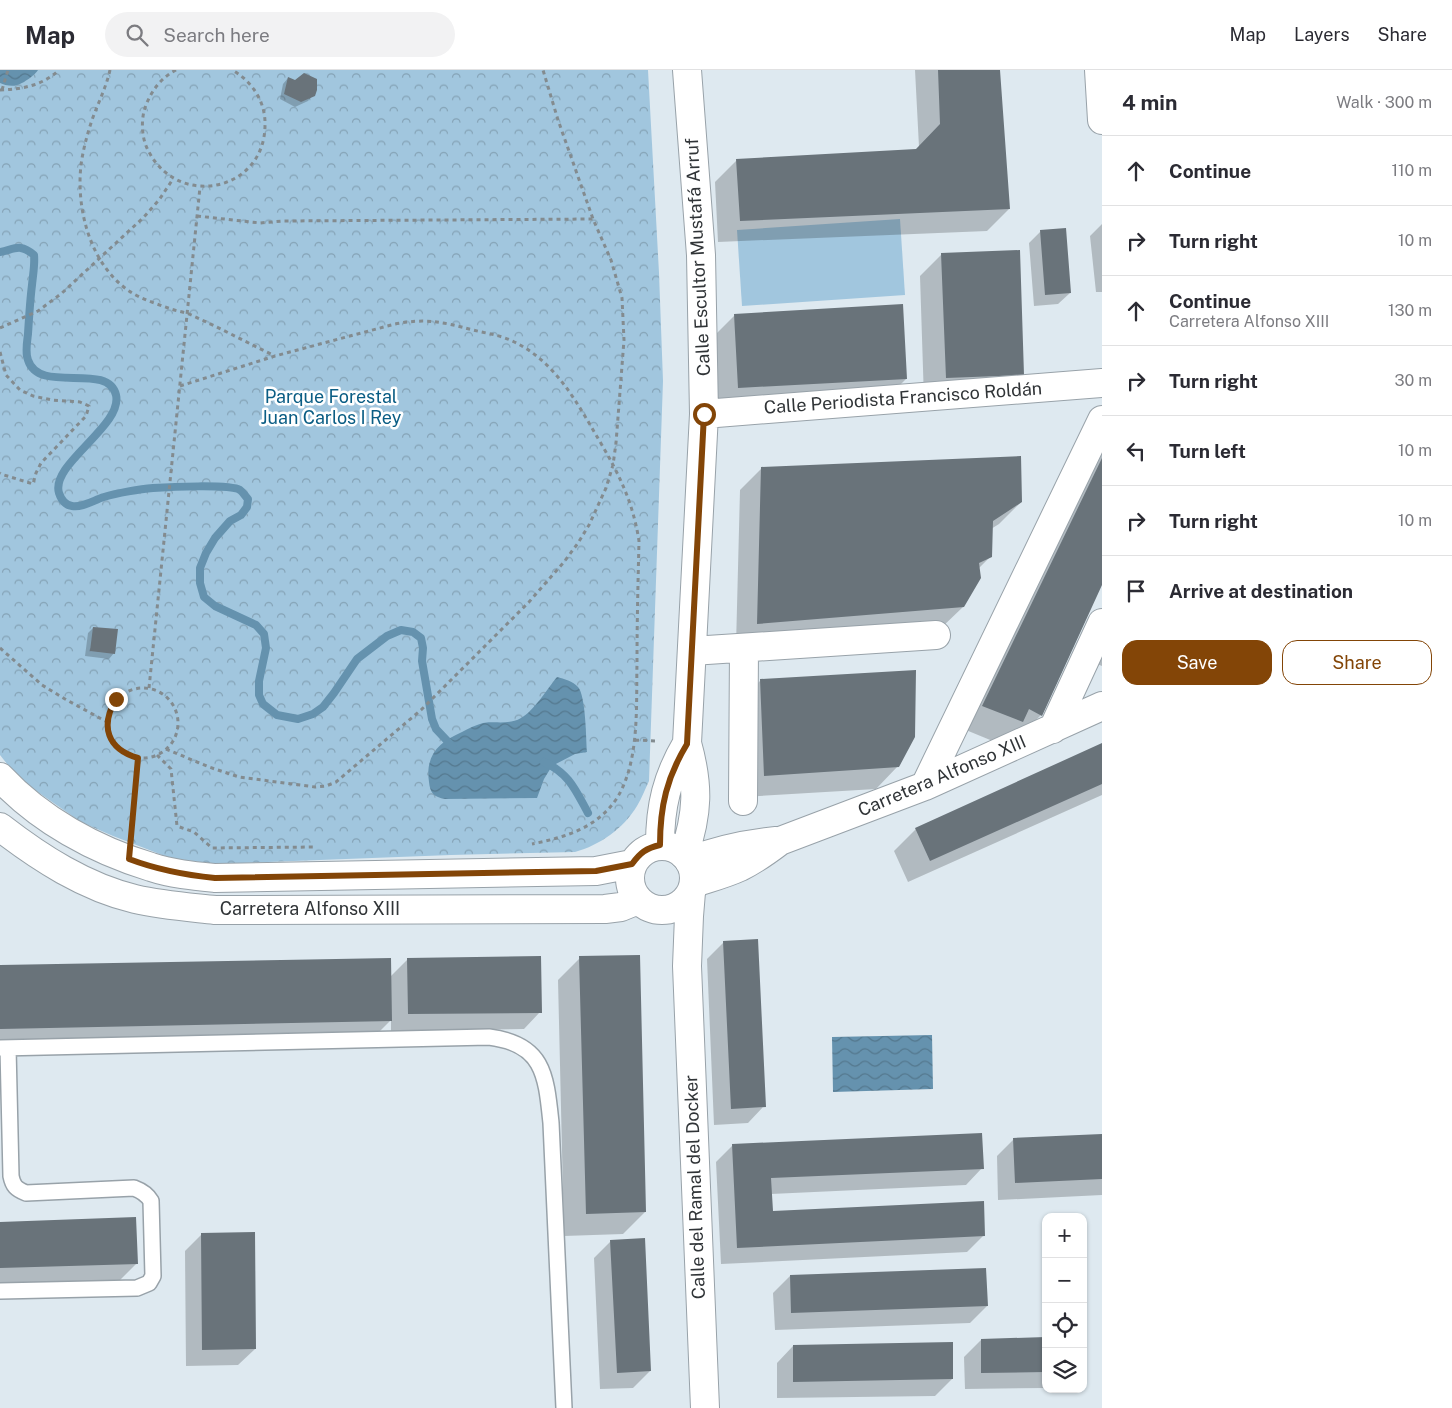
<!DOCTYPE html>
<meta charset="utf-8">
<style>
:root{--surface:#fff;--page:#f2f2f3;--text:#2b2b33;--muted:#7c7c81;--line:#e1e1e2;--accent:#834507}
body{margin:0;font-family:"Public Sans",sans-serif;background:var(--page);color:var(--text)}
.controls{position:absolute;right:15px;bottom:15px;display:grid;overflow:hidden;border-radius:10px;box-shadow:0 1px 4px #0004}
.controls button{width:45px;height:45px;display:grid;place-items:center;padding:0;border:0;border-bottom:1px solid var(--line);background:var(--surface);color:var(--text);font:25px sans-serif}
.stop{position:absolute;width:15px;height:15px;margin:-11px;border:4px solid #834507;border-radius:50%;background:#fff}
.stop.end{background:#834507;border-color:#fff;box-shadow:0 1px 5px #0008}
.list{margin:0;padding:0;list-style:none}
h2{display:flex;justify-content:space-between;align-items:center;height:65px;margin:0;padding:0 20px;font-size:21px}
h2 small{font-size:16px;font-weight:400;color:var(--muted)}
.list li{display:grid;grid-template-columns:32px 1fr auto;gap:15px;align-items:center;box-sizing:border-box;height:70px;padding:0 20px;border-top:1px solid var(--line)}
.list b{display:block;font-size:19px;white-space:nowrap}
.list p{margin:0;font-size:16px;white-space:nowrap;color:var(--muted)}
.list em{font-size:16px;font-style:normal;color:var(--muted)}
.actions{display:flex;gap:10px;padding:15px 20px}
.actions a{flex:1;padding:11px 0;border:1px solid var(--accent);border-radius:15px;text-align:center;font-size:18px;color:var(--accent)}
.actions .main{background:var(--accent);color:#fff}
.icon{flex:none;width:28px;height:28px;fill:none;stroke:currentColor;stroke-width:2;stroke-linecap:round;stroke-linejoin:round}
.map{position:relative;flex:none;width:1102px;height:1338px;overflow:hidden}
header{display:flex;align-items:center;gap:30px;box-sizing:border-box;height:70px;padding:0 25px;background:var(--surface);border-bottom:1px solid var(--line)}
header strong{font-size:24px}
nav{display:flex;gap:28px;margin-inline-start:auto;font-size:18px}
.search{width:350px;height:45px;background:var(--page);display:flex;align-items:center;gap:12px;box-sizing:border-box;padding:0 18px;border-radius:28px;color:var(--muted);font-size:19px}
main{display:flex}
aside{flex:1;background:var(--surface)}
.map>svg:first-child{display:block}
.park{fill:url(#park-crowns)}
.pitch{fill:#a1c6de}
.water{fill:url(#water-waves)}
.shadow{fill:#0003}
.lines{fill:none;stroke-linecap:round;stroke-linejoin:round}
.stream{stroke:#6592ae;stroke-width:8}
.building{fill:#69737a}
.lane-casing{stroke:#98a2a9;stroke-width:18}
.street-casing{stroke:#98a2a9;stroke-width:30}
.secondary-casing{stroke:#98a2a9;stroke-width:30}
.path{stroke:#838b8f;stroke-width:3;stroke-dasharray:4 4;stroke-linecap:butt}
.lane{stroke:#fff;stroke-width:15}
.street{stroke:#fff;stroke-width:28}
.secondary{stroke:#fff;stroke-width:28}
.route{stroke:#834507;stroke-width:6}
.labels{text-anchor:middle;stroke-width:5;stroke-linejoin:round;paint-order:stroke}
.street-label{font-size:18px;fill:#303437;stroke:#fff}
.park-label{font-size:18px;fill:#0a5d84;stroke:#fff}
</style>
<header>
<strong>Map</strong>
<div class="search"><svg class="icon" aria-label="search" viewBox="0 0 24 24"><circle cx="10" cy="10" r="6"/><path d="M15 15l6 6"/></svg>Search here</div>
<nav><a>Map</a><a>Layers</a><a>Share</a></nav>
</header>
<main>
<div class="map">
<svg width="1102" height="1338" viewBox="0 0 1102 1338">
<defs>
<pattern id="park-crowns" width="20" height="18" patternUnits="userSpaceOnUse" patternTransform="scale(1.25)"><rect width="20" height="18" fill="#a1c6de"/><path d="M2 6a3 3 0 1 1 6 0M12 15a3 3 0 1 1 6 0" fill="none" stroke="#84a2b5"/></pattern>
<pattern id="water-waves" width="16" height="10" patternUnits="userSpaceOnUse" patternTransform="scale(1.25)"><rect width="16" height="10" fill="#6592ae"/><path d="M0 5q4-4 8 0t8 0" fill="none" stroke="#54788e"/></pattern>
</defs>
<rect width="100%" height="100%" fill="#dee9f0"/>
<path class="park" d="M0 0H648L659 203 663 311 649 711C645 719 642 728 637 736 623 759 600 775 575 782L451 785 216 794 170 788 113 766 81 752 19 709 0 685Z"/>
<path class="pitch" d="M900 149 905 225 742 236 737 160Z"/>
<path class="water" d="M0 0H38C36 4 23 14 17 15 12 17 4 15 0 13Z
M557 607C564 609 573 611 578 617 586 626 586 669 587 682L575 684 552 696 544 709 537 728 445 729C434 727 430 723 429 712 425 685 439 672 462 662 469 658 476 655 483 653 497 651 509 655 521 648 534 641 547 619 557 607Z
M932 965 933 1019 833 1022 832 967Z"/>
<path class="shadow" d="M915 0H999L1009 139 987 161 718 172 715 112 737 90 916 80 919 77Z
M288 8 313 25 308 31 295 37 280 29 283 14Z
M1102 154V222H1096L1090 166Z
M1041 161 1070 223 1058 234 1034 236 1029 173Z
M942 184 1023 305 1001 327 924 330 920 206Z
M735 245 906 309 884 331 717 340 713 267Z
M1102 369V512L1041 645 1019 667 1000 674 961 658Z
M762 398 1021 432 999 454 991 459V486L979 498 963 537 940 559 736 576 740 420Z
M93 558 114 583 109 589 85 586 88 563Z
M1102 585V596L1097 594Z
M761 610 898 696 876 719 743 727 739 632Z
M1102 674V725L908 812 894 781 916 759Z
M724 872 764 1036 748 1053 714 1055 707 889Z
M580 888 645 1142 623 1164 564 1166 558 910Z
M408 889 540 942 524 959 391 961V950L368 973 0 980V896L390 907Z
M1102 1065V1125L998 1130 997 1086 1014 1069Z
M733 1075 982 1098 966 1115 771 1124 772 1142 984 1165 967 1182 721 1194 716 1092Z
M0 1153 137 1193 120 1210 0 1214Z
M202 1164 255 1279 238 1295 186 1296 185 1181Z
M611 1171 650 1301 633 1318 600 1319 594 1188Z
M790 1206 987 1236 970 1253 775 1260 773 1223Z
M1046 1268V1318L965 1319 964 1287 981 1270Z
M793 1276 952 1309 935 1326 777 1328V1293Z"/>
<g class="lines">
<path class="stream" d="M0 182C15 179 20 173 34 185 35 195 33 204 32 215 30 231 29 248 28 264 27 272 25 283 28 290 39 325 108 291 116 325 123 356 50 394 59 423 61 429 65 435 72 436 82 438 94 430 104 427 117 423 140 419 153 418 168 417 230 414 240 420 243 422 245 426 248 429L247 437 241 445 230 451 215 468 206 483 200 498V513L204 527 215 536 256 555 264 564 266 578 259 611V625L263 634 277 645 298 649 313 644 323 637 334 623 357 589 387 566 401 560 413 562 421 568 423 578 422 591 432 649 436 659 453 677
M544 692C569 703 576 721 588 743"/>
</g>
<path class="building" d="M938 0H1000L1010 139 740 151 736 89 916 79 940 54Z
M304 3 317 9V20L315 26 301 32 284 24 288 7 295 10Z
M1066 158 1071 223 1045 225 1040 160Z
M1020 180 1024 305 946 308 941 183Z
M903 234 907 309 738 318 734 244Z
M1021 386 1022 432 993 451 992 487 979 493 981 508 964 537 757 554 761 397Z
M1102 388V515L1042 646 1029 639 1023 652 982 636Z
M93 557 118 559 115 584 90 581Z
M916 600 915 667 899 697 764 706 760 609Z
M1102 673V714L930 791 915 758Z
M758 869 766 1037 731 1039 723 871Z
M640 885 646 1142 586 1144 579 886Z
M541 886 542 943 408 944 407 888Z
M391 888 392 951 0 959V895Z
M982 1063 984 1099 771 1108 773 1141 984 1131 985 1166 737 1178 732 1074Z
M1102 1064V1109L1015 1113 1013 1068Z
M136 1147 138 1194 0 1198V1152Z
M255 1162 256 1279 202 1280 201 1163Z
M645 1168 651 1301 617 1303 610 1170Z
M986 1198 988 1236 791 1243 790 1205Z
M1046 1267V1302L981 1303V1269Z
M953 1272V1309L793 1312V1275Z"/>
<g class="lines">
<g class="lane-casing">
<path id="lane" d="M0 978 489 967C544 974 546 1005 551 1053L564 1338
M0 1221 137 1218 149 1213 153 1206 151 1131C147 1124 142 1121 134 1118L26 1123C16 1119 13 1116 11 1106L8 978"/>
</g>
<g class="street-casing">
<path id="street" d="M1099 0 1102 50
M704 344 1102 313
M692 581 936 565
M1053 659 1102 553
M925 716 1102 350
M743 731 744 578
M660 775C660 736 667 707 687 673
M684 785C698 743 699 716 687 673L704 344 701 185 687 0
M689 791C718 780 746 774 776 771
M694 813C709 808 725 804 740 797 754 790 767 781 780 771L925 716 1102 636"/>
</g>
<g class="secondary-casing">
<path id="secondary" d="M0 707C40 750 95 780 151 797 172 804 194 806 215 808L596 801 632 794
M0 757C40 788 85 817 135 829 161 835 188 837 215 840L605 839 621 837 638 830
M630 808a32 32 0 1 1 64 0a32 32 0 1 1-64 0Z
M691 822 689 846 687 896 705 1338"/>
</g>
<path class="path" d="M110 0C106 18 98 33 92 50 87 65 83 80 81 95 76 139 90 194 129 221 141 229 157 234 171 239 177 241 183 242 189 244 218 257 246 272 275 286
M176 0C160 8 149 24 144 41 141 54 142 70 149 82 179 139 264 121 265 56 266 32 252 11 232 0
M0 20C22 19 42 16 59 0
M2 20 8 0
M197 146 260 153 283 151 593 149
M0 258 38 241 62 223 144 147 159 130 173 109
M0 282 6 305 20 320 33 326 52 330 80 332 89 336 86 346 41 393 36 403 33 414 4 405 0 403
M180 316 275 286 395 254C426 248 443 252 473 260 485 263 499 265 510 270 554 289 576 331 599 370 619 404 633 432 639 471 638 512 637 553 637 593 636 635 640 691 617 728 597 758 566 767 532 774
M0 578 42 615 65 629 107 652
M108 653a35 35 0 1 1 70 0a35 35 0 1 1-70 0Z
M149 618 200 117
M635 670 657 671
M166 679 209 697 239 707 315 717 326 716 336 712 421 640 529 532 564 492 578 473 589 455 606 418 613 395 616 373 624 270 622 228 611 190 593 149 558 50 543 0
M157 685 171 699 177 756 194 762 212 778 314 777
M131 764 138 688"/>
<use href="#lane" class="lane"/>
<use href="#street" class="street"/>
<use href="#secondary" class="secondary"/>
</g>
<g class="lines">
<path class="route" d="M116 629C100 656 107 679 138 688L129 789C158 800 185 805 215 808L596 801 632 794C640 783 646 778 660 775 660 736 667 707 687 674L704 344"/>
</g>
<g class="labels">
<g class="street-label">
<text transform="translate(698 187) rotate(-93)" y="6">Calle Escultor Mustafá Arruf</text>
<text transform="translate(903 328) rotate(-4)" y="6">Calle Periodista Francisco Roldán</text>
<text transform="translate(942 706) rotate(-23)" y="6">Carretera Alfonso XIII</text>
<text x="310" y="845">Carretera Alfonso XIII</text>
<text transform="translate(695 1117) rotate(-92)" y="6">Calle del Ramal del Docker</text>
</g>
<g class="park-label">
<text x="331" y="333">Parque Forestal<tspan x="331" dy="21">Juan Carlos I Rey</tspan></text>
</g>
</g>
</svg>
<div class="controls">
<button>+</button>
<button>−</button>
<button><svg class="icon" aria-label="locate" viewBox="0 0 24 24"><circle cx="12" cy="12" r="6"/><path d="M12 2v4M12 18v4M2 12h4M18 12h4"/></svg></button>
<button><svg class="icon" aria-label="layers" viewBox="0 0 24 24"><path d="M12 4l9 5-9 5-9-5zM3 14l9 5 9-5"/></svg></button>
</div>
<div class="stop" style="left:704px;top:344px"></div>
<div class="stop end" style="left:116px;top:629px"></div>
</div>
<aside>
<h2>4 min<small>Walk · 300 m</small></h2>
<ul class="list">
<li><svg class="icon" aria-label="ahead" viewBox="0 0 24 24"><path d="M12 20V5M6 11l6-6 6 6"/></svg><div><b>Continue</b></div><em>110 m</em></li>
<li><svg class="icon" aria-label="right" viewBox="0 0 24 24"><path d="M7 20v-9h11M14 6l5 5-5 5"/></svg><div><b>Turn right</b></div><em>10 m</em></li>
<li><svg class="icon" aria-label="ahead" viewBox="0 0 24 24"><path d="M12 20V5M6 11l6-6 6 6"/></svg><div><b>Continue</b><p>Carretera Alfonso XIII</p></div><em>130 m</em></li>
<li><svg class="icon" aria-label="right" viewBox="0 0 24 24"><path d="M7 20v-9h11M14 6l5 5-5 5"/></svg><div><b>Turn right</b></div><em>30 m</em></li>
<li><svg class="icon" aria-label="left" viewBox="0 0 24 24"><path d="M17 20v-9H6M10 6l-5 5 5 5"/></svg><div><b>Turn left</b></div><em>10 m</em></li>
<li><svg class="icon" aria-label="right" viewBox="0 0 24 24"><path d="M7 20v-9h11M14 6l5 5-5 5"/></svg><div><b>Turn right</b></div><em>10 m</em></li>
<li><svg class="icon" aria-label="arrive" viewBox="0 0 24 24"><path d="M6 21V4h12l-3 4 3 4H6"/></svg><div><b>Arrive at destination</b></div></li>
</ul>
<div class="actions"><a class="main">Save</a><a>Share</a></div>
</aside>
</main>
